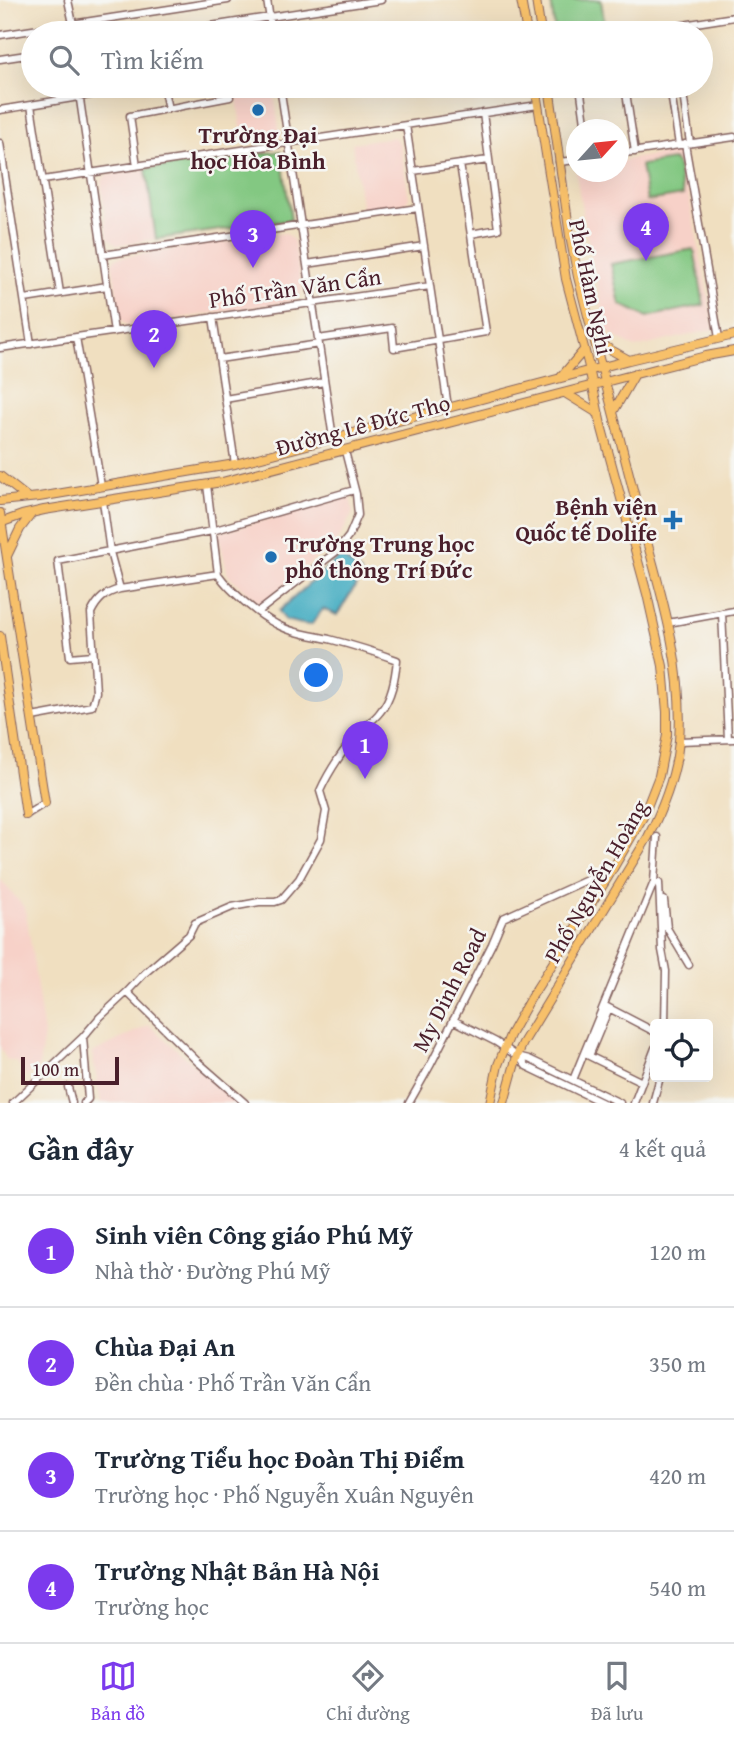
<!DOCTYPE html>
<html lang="vi">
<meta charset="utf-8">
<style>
:root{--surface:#fff;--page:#f6f6f7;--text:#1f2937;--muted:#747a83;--line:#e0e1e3;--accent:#7c3aed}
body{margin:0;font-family:"Gentium Book Plus",serif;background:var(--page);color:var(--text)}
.controls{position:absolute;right:21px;bottom:21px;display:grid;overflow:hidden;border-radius:7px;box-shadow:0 7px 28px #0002}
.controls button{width:63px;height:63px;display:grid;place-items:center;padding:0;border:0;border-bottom:2px solid var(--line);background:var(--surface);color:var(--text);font:35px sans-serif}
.compass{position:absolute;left:566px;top:119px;width:63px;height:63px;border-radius:50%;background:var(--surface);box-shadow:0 7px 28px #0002;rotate:63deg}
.scale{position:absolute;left:21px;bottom:18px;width:98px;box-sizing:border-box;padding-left:7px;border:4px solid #4a1f2b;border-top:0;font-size:19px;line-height:24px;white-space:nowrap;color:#4a1f2b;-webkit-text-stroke:5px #f6f6f2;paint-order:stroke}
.you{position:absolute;left:317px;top:676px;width:24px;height:24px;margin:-18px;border:5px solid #fff;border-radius:50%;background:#1a73e8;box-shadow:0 0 0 10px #1a73e833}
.badge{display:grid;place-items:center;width:46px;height:46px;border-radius:50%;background:var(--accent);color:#fff;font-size:23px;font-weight:700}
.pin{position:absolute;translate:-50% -58px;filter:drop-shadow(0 2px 4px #0008)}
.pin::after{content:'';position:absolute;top:37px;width:24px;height:21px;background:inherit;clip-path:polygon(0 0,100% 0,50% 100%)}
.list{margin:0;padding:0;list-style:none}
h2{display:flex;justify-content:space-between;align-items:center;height:91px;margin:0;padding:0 28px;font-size:30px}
h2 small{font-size:23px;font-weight:400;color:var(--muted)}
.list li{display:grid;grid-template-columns:46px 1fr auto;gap:21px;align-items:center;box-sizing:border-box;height:112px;padding:0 28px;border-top:2px solid var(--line)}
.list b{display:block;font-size:26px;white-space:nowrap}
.list p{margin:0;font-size:23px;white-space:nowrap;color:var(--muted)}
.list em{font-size:23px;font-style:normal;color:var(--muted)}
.icon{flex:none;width:38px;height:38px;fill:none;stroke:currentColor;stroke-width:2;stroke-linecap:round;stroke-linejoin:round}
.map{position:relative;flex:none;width:734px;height:1103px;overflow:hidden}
.search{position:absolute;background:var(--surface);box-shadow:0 7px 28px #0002;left:21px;right:21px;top:21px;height:77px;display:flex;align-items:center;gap:18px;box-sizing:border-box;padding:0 24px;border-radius:38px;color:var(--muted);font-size:26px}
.sheet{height:539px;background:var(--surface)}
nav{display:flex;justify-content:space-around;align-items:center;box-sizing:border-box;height:98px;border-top:2px solid var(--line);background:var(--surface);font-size:19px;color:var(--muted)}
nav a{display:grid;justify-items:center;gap:4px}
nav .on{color:var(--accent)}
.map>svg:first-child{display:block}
.built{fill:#f7d1c8}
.green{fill:#83c882;stroke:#667456;stroke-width:2}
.water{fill:#42acc1;stroke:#466676;stroke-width:2}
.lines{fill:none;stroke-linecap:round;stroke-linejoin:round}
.minor-casing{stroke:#84625f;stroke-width:9}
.major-casing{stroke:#84625f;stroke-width:10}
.minor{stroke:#fff;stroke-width:6}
.major{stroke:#f7c06b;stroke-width:8}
.poi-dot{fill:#1f6fb2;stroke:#f6f6f2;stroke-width:2.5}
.labels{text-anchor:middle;stroke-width:5;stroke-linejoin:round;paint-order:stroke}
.poi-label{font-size:23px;font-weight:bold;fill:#4a1f2b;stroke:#f6f6f2}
.street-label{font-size:23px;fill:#4a1f2b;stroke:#f6f6f2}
</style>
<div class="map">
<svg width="734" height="1103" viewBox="0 0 734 1103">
<rect width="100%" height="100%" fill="#f6f6f2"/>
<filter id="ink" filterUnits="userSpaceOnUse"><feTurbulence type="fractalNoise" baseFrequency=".0143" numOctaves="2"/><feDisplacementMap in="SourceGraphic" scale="14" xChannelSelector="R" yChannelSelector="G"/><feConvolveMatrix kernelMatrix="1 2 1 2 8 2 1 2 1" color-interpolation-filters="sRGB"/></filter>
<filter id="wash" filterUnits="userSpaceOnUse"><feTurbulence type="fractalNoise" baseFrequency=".00686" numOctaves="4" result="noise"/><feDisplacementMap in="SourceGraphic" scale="28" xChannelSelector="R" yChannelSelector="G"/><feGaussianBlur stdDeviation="1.57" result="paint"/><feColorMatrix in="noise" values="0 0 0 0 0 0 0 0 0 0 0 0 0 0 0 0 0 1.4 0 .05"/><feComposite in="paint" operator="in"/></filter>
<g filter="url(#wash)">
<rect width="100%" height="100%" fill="#f0dfc0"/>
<path class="built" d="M235 86H273L280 136 243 141Z
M394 137 400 144 409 197 405 204 362 211 352 143Z
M673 152 682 158 714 329 635 348 607 332 587 237 575 169H576V172H618L619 161Z
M146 169 156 239 117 245 108 237 101 183 106 175Z
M285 233 294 241 302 290 295 301 128 326 121 321 112 263 116 258Z
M350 497 353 512 339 539 261 605 228 575 218 533Z
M0 879 24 907 27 919 44 1035 39 1066 26 1077 17 1062 7 1060 0 1047Z
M149 1025 231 1097 238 1103H101L92 1053Z"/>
<path class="green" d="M551 0H601L605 28 573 33H555Z
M281 151 291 220 156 239 146 169Z
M673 160 677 164 683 195 647 201 641 165Z
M694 249 704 305 647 317 620 304 611 264Z"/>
<path class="water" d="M338 558H343L361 573 360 579 337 615 323 609 311 625 302 624 285 620 279 611Z"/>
</g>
<g filter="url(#ink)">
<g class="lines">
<g class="minor-casing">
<path id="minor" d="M68 0 73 24
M267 0 272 33
M165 33 381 0
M632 33 734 17
M0 35 228 0
M0 59 33 54
M78 86 114 332
M163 86 168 109
M280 86 333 438
M580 86 586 130
M625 86 635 152
M670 86 679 145
M682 86 690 143
M334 88 346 86
M31 105 60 293
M0 110 79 97 136 86
M406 125 448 407
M0 143 31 344
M685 144 719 338
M618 154 734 137
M559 162 576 160
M137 166 130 116 230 97
M413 171 488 160
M43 180 538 105
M471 234 498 229 483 113
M103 255 418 208
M307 264 424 246
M25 299 107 286
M213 317 235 464
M76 337 101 486
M318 339 392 328 394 348 486 332 460 164
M0 348 430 286
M219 359 319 344
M225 399 324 382
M103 501 110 552 120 589 218 574
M258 612 337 551 349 536 358 515 356 494 345 451
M722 613 728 739
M668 623 734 611
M93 655 70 657 58 561 212 531 354 490
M32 717 92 706 96 692 91 613C98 599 105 593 120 589
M679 741 734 739
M26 815 45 803
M659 883 662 950 666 971 665 1024
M664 900 667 928 689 965
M127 992 145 973 189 935 195 923 232 907 259 902H275L281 900 299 879 321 839 326 811 320 791C329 771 345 747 360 731 366 725 375 719 380 712 392 698 395 678 397 660 375 652 352 645 329 639 311 635 292 633 276 624 257 614 231 592 218 574L207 485
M607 1007 655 1032
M609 1008 589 1056 642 1082
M453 1020 496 1042 517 1056 529 1059 620 1103
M83 1037 88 1099 84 1103
M519 1057 526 1066 603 1103
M573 1080 654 882 657 837
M68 1087 72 1103
M13 1103 83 1037 100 1017 127 992 198 1062 245 1103
M409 1103 431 1064 492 944 503 918 600 874 608 877
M634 1103 655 1048
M653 1103 660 1077"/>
</g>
<g class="major-casing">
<path id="major" d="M521 0 527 33
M536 0 541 33
M595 341 629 360
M561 377 584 350
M565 393 599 414
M613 412 635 374
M0 476 28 498
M0 501 39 497 235 464 629 360 734 335
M0 513 45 803
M0 523 22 515 44 510 222 482 655 369 706 356 734 351
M7 556 20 529 32 513
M0 636 26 815
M490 1103 498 1065 510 1035 530 999 608 877 643 817 659 776 667 735V712L663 666 647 594 601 425 588 363 566 279 535 86
M504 1103 517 1056 523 1043 648 837C664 806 676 775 679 741 685 661 657 581 637 505 617 429 598 353 578 277L570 236 549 86"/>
</g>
<use href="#minor" class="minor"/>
<use href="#major" class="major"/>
</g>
</g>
<g class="poi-dot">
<circle cx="258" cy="110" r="7"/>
<path d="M669.5 509.5h7v7h7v7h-7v7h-7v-7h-7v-7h7z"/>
<circle cx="271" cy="557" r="7"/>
</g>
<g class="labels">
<g class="poi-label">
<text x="258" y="143">Trường Đại<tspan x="258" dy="26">học Hòa Bình</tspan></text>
<text x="657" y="515" text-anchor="end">Bệnh viện<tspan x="657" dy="26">Quốc tế Dolife</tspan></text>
<text x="285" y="552" text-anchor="start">Trường Trung học<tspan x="285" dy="26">phổ thông Trí Đức</tspan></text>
</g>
<g class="street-label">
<text transform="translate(591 287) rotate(78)" y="8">Phố Hàm Nghi</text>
<text transform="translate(295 288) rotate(-8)" y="8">Phố Trần Văn Cẩn</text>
<text transform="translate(363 425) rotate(-15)" y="8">Đường Lê Đức Thọ</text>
<text transform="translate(596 881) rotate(-60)" y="8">Phố Nguyễn Hoàng</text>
<text transform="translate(449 990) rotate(-63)" y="8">My Dinh Road</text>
</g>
</g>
</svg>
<div class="controls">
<button><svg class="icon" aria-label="locate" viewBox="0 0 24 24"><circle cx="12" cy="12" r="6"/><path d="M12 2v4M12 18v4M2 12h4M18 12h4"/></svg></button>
</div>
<svg class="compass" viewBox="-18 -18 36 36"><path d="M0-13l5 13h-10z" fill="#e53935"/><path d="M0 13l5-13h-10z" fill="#747a83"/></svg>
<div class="scale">100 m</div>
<div class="you"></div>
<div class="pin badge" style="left:365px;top:779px">1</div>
<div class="pin badge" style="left:154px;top:368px">2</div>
<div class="pin badge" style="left:253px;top:268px">3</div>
<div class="pin badge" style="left:646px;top:261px">4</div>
<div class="search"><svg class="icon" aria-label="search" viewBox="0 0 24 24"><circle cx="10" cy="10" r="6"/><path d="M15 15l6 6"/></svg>Tìm kiếm</div>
</div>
<section class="sheet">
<h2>Gần đây<small>4 kết quả</small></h2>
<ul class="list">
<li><span class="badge">1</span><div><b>Sinh viên Công giáo Phú Mỹ</b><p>Nhà thờ · Đường Phú Mỹ</p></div><em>120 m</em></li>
<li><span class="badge">2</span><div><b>Chùa Đại An</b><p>Đền chùa · Phố Trần Văn Cẩn</p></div><em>350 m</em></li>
<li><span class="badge">3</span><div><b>Trường Tiểu học Đoàn Thị Điểm</b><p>Trường học · Phố Nguyễn Xuân Nguyên</p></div><em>420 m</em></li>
<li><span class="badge">4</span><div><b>Trường Nhật Bản Hà Nội</b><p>Trường học</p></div><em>540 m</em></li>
</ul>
</section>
<nav>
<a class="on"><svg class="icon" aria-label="map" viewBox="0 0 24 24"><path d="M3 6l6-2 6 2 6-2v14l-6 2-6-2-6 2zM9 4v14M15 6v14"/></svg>Bản đồ</a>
<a><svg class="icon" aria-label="directions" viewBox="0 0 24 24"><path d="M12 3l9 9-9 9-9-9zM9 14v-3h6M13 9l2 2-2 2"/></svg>Chỉ đường</a>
<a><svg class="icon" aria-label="saved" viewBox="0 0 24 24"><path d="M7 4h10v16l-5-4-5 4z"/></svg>Đã lưu</a>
</nav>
